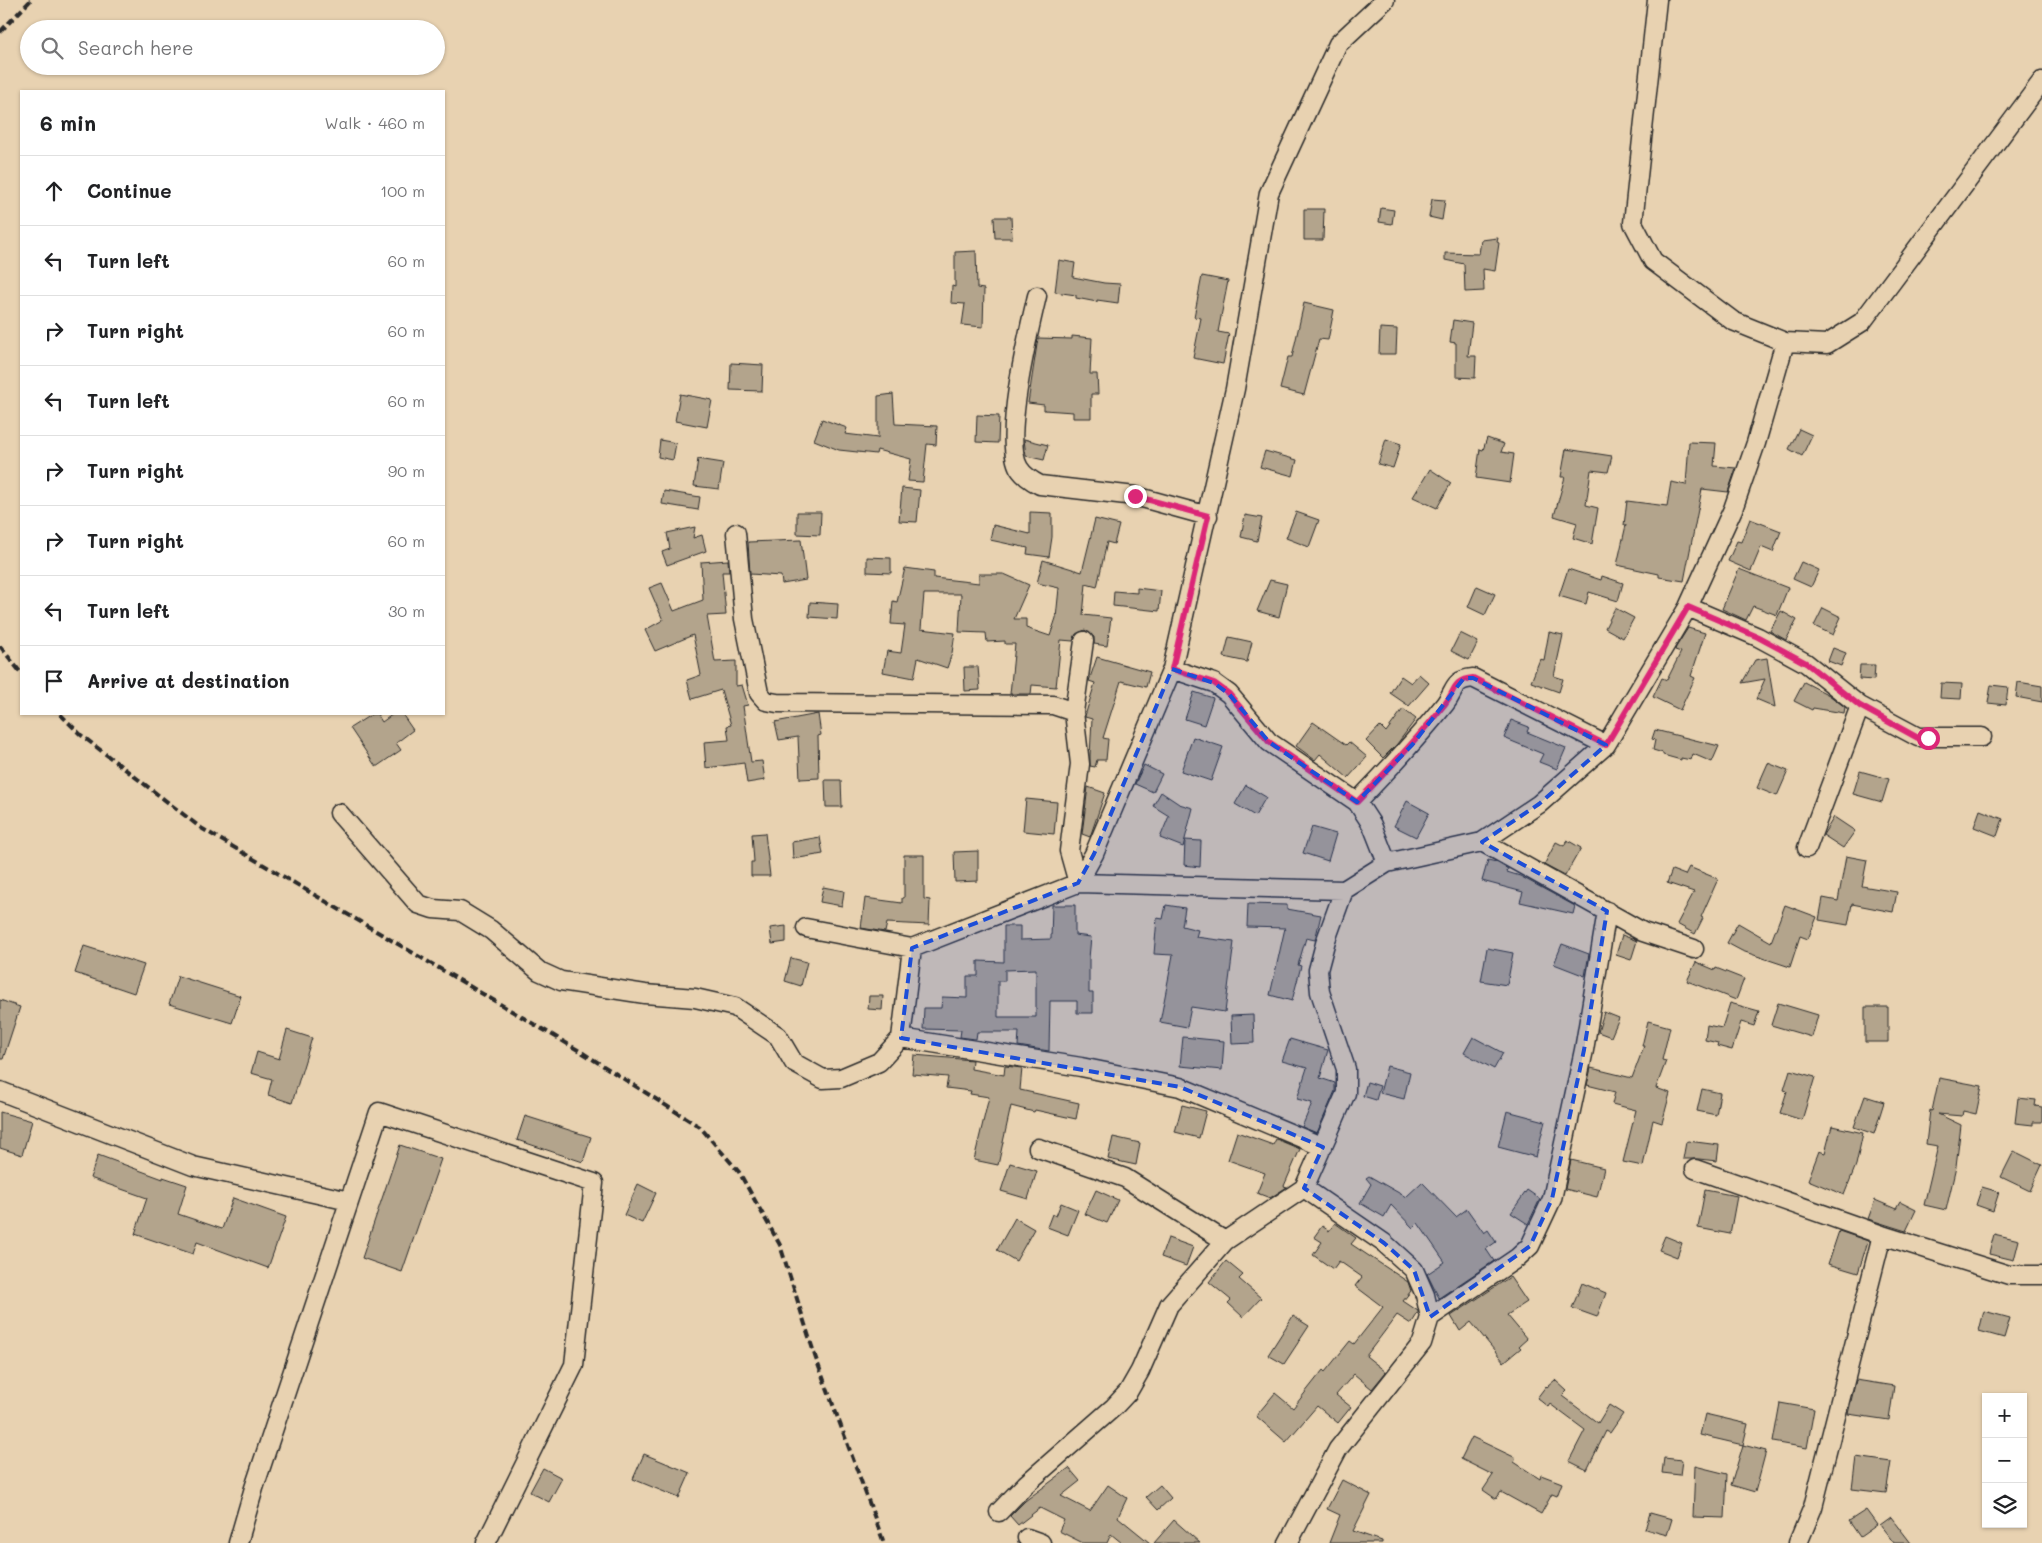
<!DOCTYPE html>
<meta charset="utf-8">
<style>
:root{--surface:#fff;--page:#f6f6f6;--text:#202124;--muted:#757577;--line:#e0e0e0}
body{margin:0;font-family:Mali,sans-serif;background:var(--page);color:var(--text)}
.controls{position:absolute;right:15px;bottom:15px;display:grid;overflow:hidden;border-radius:0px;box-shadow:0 1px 4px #0004}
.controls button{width:45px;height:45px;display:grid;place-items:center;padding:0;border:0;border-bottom:1px solid var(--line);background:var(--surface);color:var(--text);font:25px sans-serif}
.stop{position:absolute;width:15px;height:15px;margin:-11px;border:4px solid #db2777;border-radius:50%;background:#fff}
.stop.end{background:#db2777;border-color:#fff;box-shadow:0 1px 5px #0008}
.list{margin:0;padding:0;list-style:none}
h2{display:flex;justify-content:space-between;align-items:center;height:65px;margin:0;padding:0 20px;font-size:21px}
h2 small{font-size:16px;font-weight:400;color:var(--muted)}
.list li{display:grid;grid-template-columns:32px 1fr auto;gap:15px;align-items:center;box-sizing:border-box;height:70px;padding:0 20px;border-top:1px solid var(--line)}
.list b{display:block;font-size:19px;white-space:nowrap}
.list em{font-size:16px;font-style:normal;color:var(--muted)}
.icon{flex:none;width:28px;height:28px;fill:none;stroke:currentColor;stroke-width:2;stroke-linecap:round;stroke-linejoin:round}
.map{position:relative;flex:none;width:2042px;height:1543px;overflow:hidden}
.search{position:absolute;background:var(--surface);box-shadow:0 1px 4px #0004;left:20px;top:20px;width:425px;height:55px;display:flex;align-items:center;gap:12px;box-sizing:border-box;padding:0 18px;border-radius:28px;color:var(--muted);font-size:19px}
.panel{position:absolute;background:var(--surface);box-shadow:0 1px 4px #0004;left:20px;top:90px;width:425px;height:625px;border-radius:0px}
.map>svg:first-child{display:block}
.building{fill:#b3a48c;stroke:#2b2b2b;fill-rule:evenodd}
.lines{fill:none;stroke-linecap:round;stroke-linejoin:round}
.minor-casing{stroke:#2b2b2b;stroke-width:21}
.minor{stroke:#e8d2b1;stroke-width:18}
.rail{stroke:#2b2b2b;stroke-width:4;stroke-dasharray:8 4;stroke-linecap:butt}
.route{stroke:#db2777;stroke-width:6}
.marked{fill:#1d4ed8;fill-opacity:0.2;stroke:#1d4ed8;stroke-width:4;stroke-dasharray:10 6;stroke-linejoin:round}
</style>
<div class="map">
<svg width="2042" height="1543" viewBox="0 0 2042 1543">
<rect width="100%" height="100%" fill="#e8d2b1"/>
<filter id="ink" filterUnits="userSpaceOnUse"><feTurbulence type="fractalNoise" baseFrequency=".02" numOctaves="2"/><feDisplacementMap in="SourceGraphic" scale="10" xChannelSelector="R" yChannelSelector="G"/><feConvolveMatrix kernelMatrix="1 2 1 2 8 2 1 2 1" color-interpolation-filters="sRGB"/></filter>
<g filter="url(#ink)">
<path class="building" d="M1432 199 1445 200 1442 220 1429 217Z
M1381 208 1394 210 1392 224 1379 222Z
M1304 209H1324L1323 240H1304Z
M994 217H1011L1012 238H995Z
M1498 238 1497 242 1499 243 1495 271 1483 269 1484 291 1465 292 1464 264 1445 260V253L1479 254 1481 240Z
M976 251 977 288 984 289 983 327 962 325 965 304 951 303 952 286 955 287V252Z
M1059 260 1075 263 1073 277 1104 283 1120 284 1118 303 1097 300V302L1076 298V295L1055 292Z
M1202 276 1228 281 1218 332 1229 334 1223 364 1193 358 1201 318 1194 317Z
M1304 303 1334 310 1328 340 1319 339 1304 395 1280 389 1288 357H1292Z
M1453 320 1472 323 1468 356H1476L1475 378 1456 377V343L1450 342Z
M1380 328 1397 329 1396 354H1379Z
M1072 336 1092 338 1090 374H1097L1098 394H1091V418H1073V412L1044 410V405L1028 403 1038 338 1072 339Z
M731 363 763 365 762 391 730 390Z
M680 394 712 400 707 427 675 421Z
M893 394 895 424 937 426 936 445 927 444 923 482 908 481 911 459 877 450 876 454 839 450 814 440 822 419 847 428 845 434 878 438V396Z
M977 415 999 416 998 443 976 442Z
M1799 429 1812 435 1802 456 1789 449Z
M1487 438 1504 444 1501 452 1514 454 1510 483 1476 478 1480 449 1483 450Z
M1024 439 1048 445 1044 460 1026 456Z
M1386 439 1401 444 1393 468 1378 464Z
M660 440 676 443 673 460 658 457Z
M1689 442 1716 443 1714 466 1736 468 1728 492 1702 489 1684 581 1659 577V574L1617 565 1626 525H1624L1627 501 1667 506 1671 482 1686 485Z
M1566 449 1612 456 1608 472 1591 470 1586 505 1598 508 1592 544 1573 538 1577 523 1554 516 1565 477H1561Z
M1265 451 1297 460 1293 476 1260 467Z
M698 459 723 463 719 489 694 486Z
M1430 469 1451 483 1437 508 1413 497Z
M902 488 920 490 917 522 899 521Z
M664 491 700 497 698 510 662 504Z
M797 512H821L820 535 797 534Z
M1030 512 1052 513V537L1049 557 1027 554 1028 548 990 540 993 525 1030 534Z
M1296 512 1319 520 1309 547 1286 538Z
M1245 515 1262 518 1257 541 1241 537Z
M1095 519 1119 525 1114 544 1107 542 1097 587 1086 584 1083 615 1111 618 1107 646 1094 644V637L1085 630 1076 634 1073 641 1061 640 1056 687 1032 685 1031 694H1010L1015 644H1005V641L987 642 986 633 959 632 961 594H924L921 629 955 633 952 653 947 668 918 658 914 678 883 672 887 651 901 653 905 625 891 624 893 601 897 602 905 568 934 572V578L979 583V574H1004L1029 585 1014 619H1026V628L1050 636 1056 618 1059 588 1037 583 1043 560 1082 572Z
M1750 519 1781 531 1773 552 1761 547 1751 571 1728 561 1737 541 1741 542Z
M695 527 693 538 702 535 706 551 667 565 662 552 670 549 667 533Z
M801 540 806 580 782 584 781 576 750 574 748 542Z
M867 557 891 558V573L867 572Z
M728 560 729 572H722L726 615 707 616 715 662 736 661V686L742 685 748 705 743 706 751 762 762 761 765 780 747 783 744 763 706 768 704 742 729 740 727 726 731 725 721 690 692 699 687 680 701 675 693 635 655 651 645 630 663 620 649 588 662 583 674 611 703 600 701 562Z
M1801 562 1819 570 1811 587 1793 579Z
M1568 569 1601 580 1602 576 1623 583 1618 601 1589 592 1586 604 1559 596Z
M1739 569 1788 588 1777 615 1753 606 1746 620 1722 609Z
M1270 580 1287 584 1279 617 1257 611Z
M1477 586 1495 594 1485 615 1468 607Z
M1137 588 1161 591 1159 611 1113 606 1114 591 1137 593Z
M810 602 838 604 837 619 809 617Z
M1615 608 1634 618 1623 638 1605 628Z
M1823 608 1841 617 1833 635 1814 626Z
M1781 611 1797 620 1786 640 1770 631Z
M1688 628 1705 633 1691 676 1695 678 1680 710 1653 697 1662 678 1667 680 1681 652 1675 650 1676 647Z
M1549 632 1563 635 1554 676 1563 679 1559 692 1531 682 1540 659 1544 660Z
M1460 633 1478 642 1469 660 1451 651Z
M1229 637 1252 642 1247 662 1224 657Z
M1833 648 1846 653 1841 666 1828 661Z
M1097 657 1150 672 1146 687 1121 681 1103 738 1108 739 1106 760H1097L1095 767 1090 766V756L1092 719 1085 717V716L1095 683 1089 681Z
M1767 658 1769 671 1775 707 1756 699 1765 679 1742 683 1755 660Z
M1860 665H1875L1874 680 1859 679Z
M964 667H978L980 690 965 691Z
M1419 674 1429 683 1409 706 1390 693 1401 676 1411 683Z
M1804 682 1829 695 1845 707 1844 713 1813 708 1812 710 1794 701Z
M2018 682 2042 686V702L2016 697Z
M1941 683 1962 684 1961 699 1940 698Z
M1991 685 2008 687 2006 705 1988 703Z
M1194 692 1213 698 1204 725 1185 719Z
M1403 709 1416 719 1397 744 1383 758 1366 741 1380 726 1386 732Z
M372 714H377L382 722 393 714H402L413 730 396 743 401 750 376 767 350 728Z
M818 714 821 735 818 736 819 778 800 779 798 737 779 740 775 722Z
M1511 720 1529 727 1527 732 1566 748 1557 769 1539 762 1543 754 1504 738Z
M1313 722 1346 745 1349 742 1367 757 1348 778 1320 754 1315 760 1296 746Z
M1655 730 1719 746 1712 762 1693 754 1691 760 1681 758V760L1663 755V753L1653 750 1655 740 1652 739Z
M1193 737 1223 747 1211 781 1181 771Z
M1768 763 1788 771 1777 796 1757 788Z
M1144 765 1162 774 1153 792 1135 784Z
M1860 771 1889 779 1882 802 1853 794Z
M825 780H841L842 807H826Z
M1246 785 1266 797 1255 816 1235 804Z
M1088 787 1105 793 1090 837 1082 834Z
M1161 792 1179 804 1193 808 1183 847 1160 838 1169 816 1153 806Z
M1026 799 1057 802 1054 834 1023 831Z
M1407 801 1429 813 1416 837 1394 826Z
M1980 810 2003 819 1997 836 1974 827Z
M1834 817 1855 831 1843 848 1823 835Z
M1312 827 1336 834 1328 861 1303 853Z
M765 833 770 876H751V862H754L752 834Z
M820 837 823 854 793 859 792 842Z
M1185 840 1201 841 1200 867 1184 865Z
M1567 840 1581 848 1565 876 1544 865 1556 842 1564 846Z
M978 851V881L955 882 954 852Z
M904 855H924V899L930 900 929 925 887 923 885 932 861 928 865 898 902 903V898H904Z
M1846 856 1867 860 1862 886 1897 892 1893 912 1852 904 1848 925 1819 920 1823 898 1838 901Z
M1488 860 1496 862 1508 869 1507 872 1520 876 1575 906 1573 914 1520 902 1523 892 1482 881Z
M1689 867 1718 879 1701 917 1703 918 1695 934 1677 924 1694 892 1667 883 1672 870 1685 875Z
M823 887 844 891 842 906 820 902Z
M1248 904 1287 905V909L1321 915 1315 940 1306 938 1298 965 1301 966 1292 1001 1270 995 1285 928 1247 927Z
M1052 905H1075V935L1091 937 1089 958V993H1093V1013H1077V1001H1050L1049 1051 1018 1046 1019 1032H977L976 1039H975L960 1037 961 1030 923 1029 924 1008H941L942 997 967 998V976H978V961L1004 962V926H1020V940L1051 939ZM1036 969V1017H998V981H1005V970Z
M1166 905 1185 908 1182 926 1198 930 1196 937 1234 942 1225 1012 1191 1007 1187 1027 1160 1022 1173 955 1154 954 1157 918 1163 919Z
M1785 905 1817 917 1808 939 1800 936 1790 967 1742 951 1727 943 1738 923 1771 942Z
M786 926V942L772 944 770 928Z
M1622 935 1637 941 1631 960 1616 955Z
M1562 944 1589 954 1585 976 1554 964Z
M84 946 144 965 134 993 75 973Z
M1487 948 1513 953 1507 985 1481 981Z
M791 958 807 962 801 986 785 981Z
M1696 962 1715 970 1716 968 1744 979 1736 1000 1687 981Z
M178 976 241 996 232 1023 169 1004Z
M869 996H883L882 1010 868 1009Z
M0 1000 20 1007 3 1059H0Z
M1730 1003 1759 1011 1754 1026 1741 1022 1732 1050 1717 1046 1718 1043 1705 1040 1707 1025 1722 1028Z
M1778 1003 1818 1015 1812 1037 1771 1025Z
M1865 1007H1888V1042H1865Z
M1604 1012 1619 1018 1611 1037 1598 1032Z
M1253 1015 1254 1043 1232 1044 1231 1016Z
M1648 1021 1670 1027 1662 1060 1666 1061 1656 1088 1670 1093 1662 1123 1653 1120 1643 1166 1623 1162 1636 1110 1612 1104 1615 1092 1587 1085 1591 1068 1632 1078 1644 1046H1642Z
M287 1030 312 1038 292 1103 268 1095 272 1079 251 1073 257 1052 279 1059Z
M1183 1037 1224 1041 1222 1070 1180 1066Z
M1473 1037 1503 1053 1494 1069 1464 1053Z
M1290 1039 1328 1050 1320 1078 1335 1083V1091L1317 1133 1302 1127 1312 1103 1297 1099 1307 1068 1282 1061Z
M914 1055 972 1060 971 1069 1004 1075 1005 1066 1022 1068 1020 1090 1079 1103 1076 1119 1035 1110 1034 1112 1011 1106 998 1165 974 1160 989 1097 970 1094 971 1091 946 1088 948 1077 912 1074Z
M1387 1066 1410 1072 1404 1099 1380 1093Z
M1790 1070 1815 1077 1802 1120 1780 1113 1787 1091 1784 1090Z
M1939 1078 1982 1086 1976 1114 1963 1111 1962 1116 1938 1114 1961 1125 1956 1167 1946 1210 1924 1205 1938 1146 1926 1144 1930 1110 1932 1111Z
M1367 1082 1380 1086 1376 1100 1363 1096Z
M1702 1089 1720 1093 1716 1115 1697 1111Z
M1865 1096 1884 1102 1874 1134 1854 1127Z
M2018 1098 2036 1100 2035 1106 2042 1107V1122H2033V1125L2015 1123Z
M1182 1105 1206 1111 1199 1138 1175 1132Z
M1507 1111 1545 1121 1536 1157 1498 1147Z
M0 1112 32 1121 22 1155 0 1148Z
M525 1116 591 1137 583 1162 517 1140Z
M1832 1126 1863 1133 1856 1165 1844 1195 1808 1180 1819 1151 1825 1153Z
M1237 1132 1273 1145 1276 1139 1300 1149 1284 1186 1287 1187 1270 1198 1257 1193 1265 1173 1228 1160Z
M1113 1137 1140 1143 1136 1165 1108 1159Z
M1688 1141 1719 1145 1717 1161 1699 1159H1683L1686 1142Z
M400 1145 441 1159 402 1272 362 1258Z
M2014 1151 2042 1165 2030 1191 2001 1177Z
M98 1155 163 1179V1177L187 1185 178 1214 222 1229 233 1198 286 1217 268 1268 197 1242 193 1254 135 1234 147 1198 90 1178Z
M1571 1160 1604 1168 1597 1197 1565 1189Z
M1010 1163 1037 1171 1028 1199 1001 1191Z
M1369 1176 1406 1197 1422 1182 1456 1217 1467 1209 1484 1233 1488 1230 1496 1242 1486 1249 1494 1261 1439 1298 1427 1274 1445 1262 1418 1223 1413 1228 1391 1205 1384 1217 1360 1203 1371 1184 1366 1178Z
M638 1184 656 1193 642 1223 624 1215Z
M1982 1187 1999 1192 1993 1211 1976 1205Z
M1096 1190 1118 1200 1107 1223 1085 1214Z
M1527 1190 1540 1199 1528 1224 1511 1213Z
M1705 1190 1737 1196 1730 1234 1698 1228Z
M1875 1200 1896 1209 1900 1202 1916 1210 1906 1231 1868 1219Z
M1061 1203 1078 1210 1068 1235 1047 1227 1052 1214 1056 1216Z
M1015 1218 1034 1229 1016 1261 997 1250Z
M1335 1223 1356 1238 1351 1244 1408 1282 1411 1291 1403 1301 1418 1311V1313L1411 1324 1397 1315 1366 1356 1386 1372 1372 1389 1354 1374 1336 1395 1351 1407 1338 1423 1317 1406 1286 1442 1256 1416 1275 1393 1293 1408 1323 1370 1325 1372 1350 1341 1354 1344 1383 1307 1355 1286 1362 1277 1339 1261 1333 1269 1313 1255 1322 1242 1314 1237 1322 1226 1329 1231Z
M1839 1231 1868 1241 1858 1273 1828 1264Z
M1994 1234 2019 1240 2014 1260 1989 1254Z
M1665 1236 1682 1243 1677 1257 1659 1250Z
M1168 1238 1193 1247 1186 1266 1161 1257Z
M1226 1261 1243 1275 1239 1279 1261 1298 1243 1317 1228 1303 1231 1300 1209 1282Z
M1510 1277 1527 1302 1507 1315 1527 1339 1519 1346 1521 1348 1504 1362 1471 1322 1460 1331 1451 1316Z
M1582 1283 1606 1293 1597 1317 1572 1308Z
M1984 1311 2010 1318 2004 1338 1979 1331Z
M1293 1316 1309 1326 1284 1364 1268 1355Z
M1555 1380 1567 1391 1562 1396 1598 1423 1609 1405 1623 1414 1610 1433 1606 1431 1587 1470 1569 1461 1585 1430 1550 1404 1548 1407 1537 1398 1546 1386 1547 1387Z
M1856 1380 1894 1386 1889 1420 1848 1414Z
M1780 1403 1814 1409 1807 1448 1773 1442Z
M1705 1414 1748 1424 1743 1445 1766 1451 1755 1492 1731 1485 1743 1445 1700 1435Z
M1472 1437 1516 1458 1514 1462 1540 1479 1541 1475 1562 1483 1557 1496 1552 1494 1541 1514 1501 1492 1496 1499 1483 1490 1493 1475 1461 1459Z
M644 1454 690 1473 679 1498 633 1479Z
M1856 1457 1891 1462 1886 1493 1852 1489Z
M1664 1458 1682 1460 1680 1475 1662 1473Z
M1695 1466 1727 1474 1725 1518 1693 1517Z
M543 1468 562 1478 549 1502 530 1492Z
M1069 1468 1080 1481 1061 1496 1090 1511 1108 1485 1127 1498 1118 1517 1150 1543H1122L1111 1534 1107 1543H1083L1059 1531 1064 1520 1040 1508 1018 1525 1010 1516 1025 1501Z
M1342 1480 1371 1495 1353 1531 1382 1541V1543H1329L1340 1515 1327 1509Z
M1160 1485 1171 1498 1158 1510 1146 1497Z
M1866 1510 1877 1525 1860 1537 1849 1521Z
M1650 1513 1672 1519 1667 1535 1645 1529Z
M1891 1517 1911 1543H1894L1880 1525Z
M1174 1520 1200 1543H1154Z"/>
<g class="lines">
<g class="minor-casing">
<path id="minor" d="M1657 0 1633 223 1653 261 1733 321 1785 342 1827 344 1862 322 2042 81
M1037 296C1029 330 1002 440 1019 468 1024 476 1032 481 1040 485L1135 496 1208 516
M736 533 744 619 759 693 766 701 777 703 1053 705 1074 712
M1688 607 1758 637 1806 663 1860 706 1918 737H1982
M1172 669 1214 683 1229 694 1269 742 1357 802 1372 825 1387 863
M1357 802C1388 770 1417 739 1445 704 1456 690 1452 680 1473 678L1606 745
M339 813 418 904 433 909 460 911 491 930 539 971 561 981 645 994 695 998 735 1007 778 1036 794 1063 823 1079 841 1078 879 1062 901 1038 912 948
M1482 842 1643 932 1694 949
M1807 848 1860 706
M1078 883 1094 854 1172 669 1235 389 1269 193 1338 44 1385 0
M1078 883 1069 851 1080 764 1074 712 1084 641
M806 928 912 948 1078 883 1344 890 1387 863 1482 842 1539 804 1606 745 1688 607 1733 509 1756 443 1785 342
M901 1038 1081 1067 1180 1087 1323 1147
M0 1091 193 1166 349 1201
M1038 1148 1125 1178 1225 1241
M1695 1169 1882 1235 2009 1275H2042
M1430 1317 1517 1258 1530 1246 1552 1199 1584 1050 1607 911
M999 1512 1026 1484 1114 1407 1128 1392 1140 1371 1169 1305 1225 1241 1304 1188 1346 1093V1069L1320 992 1318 970 1326 940 1344 890
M1027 1538 1041 1543
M238 1543 254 1488 379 1112 594 1183 574 1365 486 1543
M1288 1543 1338 1449 1422 1343 1430 1317 1425 1295 1414 1270 1384 1243 1304 1188
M1798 1543 1813 1507 1882 1235"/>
</g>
<use href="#minor" class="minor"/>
<path class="rail" d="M0 32 31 0
M0 646 21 673
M60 714 81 735 201 828 583 1053 700 1127 739 1172 780 1245 815 1356 884 1543"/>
</g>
</g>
<g class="lines" filter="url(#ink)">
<path class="route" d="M1135 496 1208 516 1172 669 1214 683 1229 694 1269 742 1357 802C1388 770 1417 739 1445 704 1456 690 1452 680 1473 678L1606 745 1688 607 1758 637 1806 663 1860 706 1918 738H1928"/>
</g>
<path class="marked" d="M1172 669 1214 683 1229 694 1269 742 1357 802 1412 745 1464 678H1473L1606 745 1539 804 1482 842 1607 911 1584 1050 1552 1199 1530 1246 1430 1317 1414 1270 1384 1243 1304 1188 1323 1147 1180 1087 901 1038 912 948 1078 883 1094 854Z"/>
</svg>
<div class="controls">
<button>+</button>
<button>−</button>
<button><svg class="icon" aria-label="layers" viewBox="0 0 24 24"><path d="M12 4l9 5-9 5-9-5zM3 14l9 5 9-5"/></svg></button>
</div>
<div class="stop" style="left:1928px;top:738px"></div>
<div class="stop end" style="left:1135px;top:496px"></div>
<div class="search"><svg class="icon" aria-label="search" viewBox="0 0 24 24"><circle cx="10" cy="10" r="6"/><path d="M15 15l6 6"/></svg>Search here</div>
<section class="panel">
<h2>6 min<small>Walk · 460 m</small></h2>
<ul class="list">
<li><svg class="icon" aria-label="ahead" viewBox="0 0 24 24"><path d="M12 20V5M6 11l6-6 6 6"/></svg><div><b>Continue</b></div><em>100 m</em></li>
<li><svg class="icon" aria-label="left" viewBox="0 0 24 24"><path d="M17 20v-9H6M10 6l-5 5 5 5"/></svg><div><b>Turn left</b></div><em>60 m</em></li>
<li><svg class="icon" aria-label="right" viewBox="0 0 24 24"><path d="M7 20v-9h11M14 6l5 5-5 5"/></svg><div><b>Turn right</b></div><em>60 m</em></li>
<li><svg class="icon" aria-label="left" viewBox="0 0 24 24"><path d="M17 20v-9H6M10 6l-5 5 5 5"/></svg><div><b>Turn left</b></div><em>60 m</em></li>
<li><svg class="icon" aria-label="right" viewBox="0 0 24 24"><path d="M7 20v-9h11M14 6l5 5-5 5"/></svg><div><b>Turn right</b></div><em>90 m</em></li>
<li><svg class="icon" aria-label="right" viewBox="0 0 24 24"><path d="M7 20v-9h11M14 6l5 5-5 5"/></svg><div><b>Turn right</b></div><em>60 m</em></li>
<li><svg class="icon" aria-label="left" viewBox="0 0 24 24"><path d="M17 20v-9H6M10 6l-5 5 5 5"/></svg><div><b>Turn left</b></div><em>30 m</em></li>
<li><svg class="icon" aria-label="arrive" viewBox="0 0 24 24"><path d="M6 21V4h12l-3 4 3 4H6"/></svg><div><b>Arrive at destination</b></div></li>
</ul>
</section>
</div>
